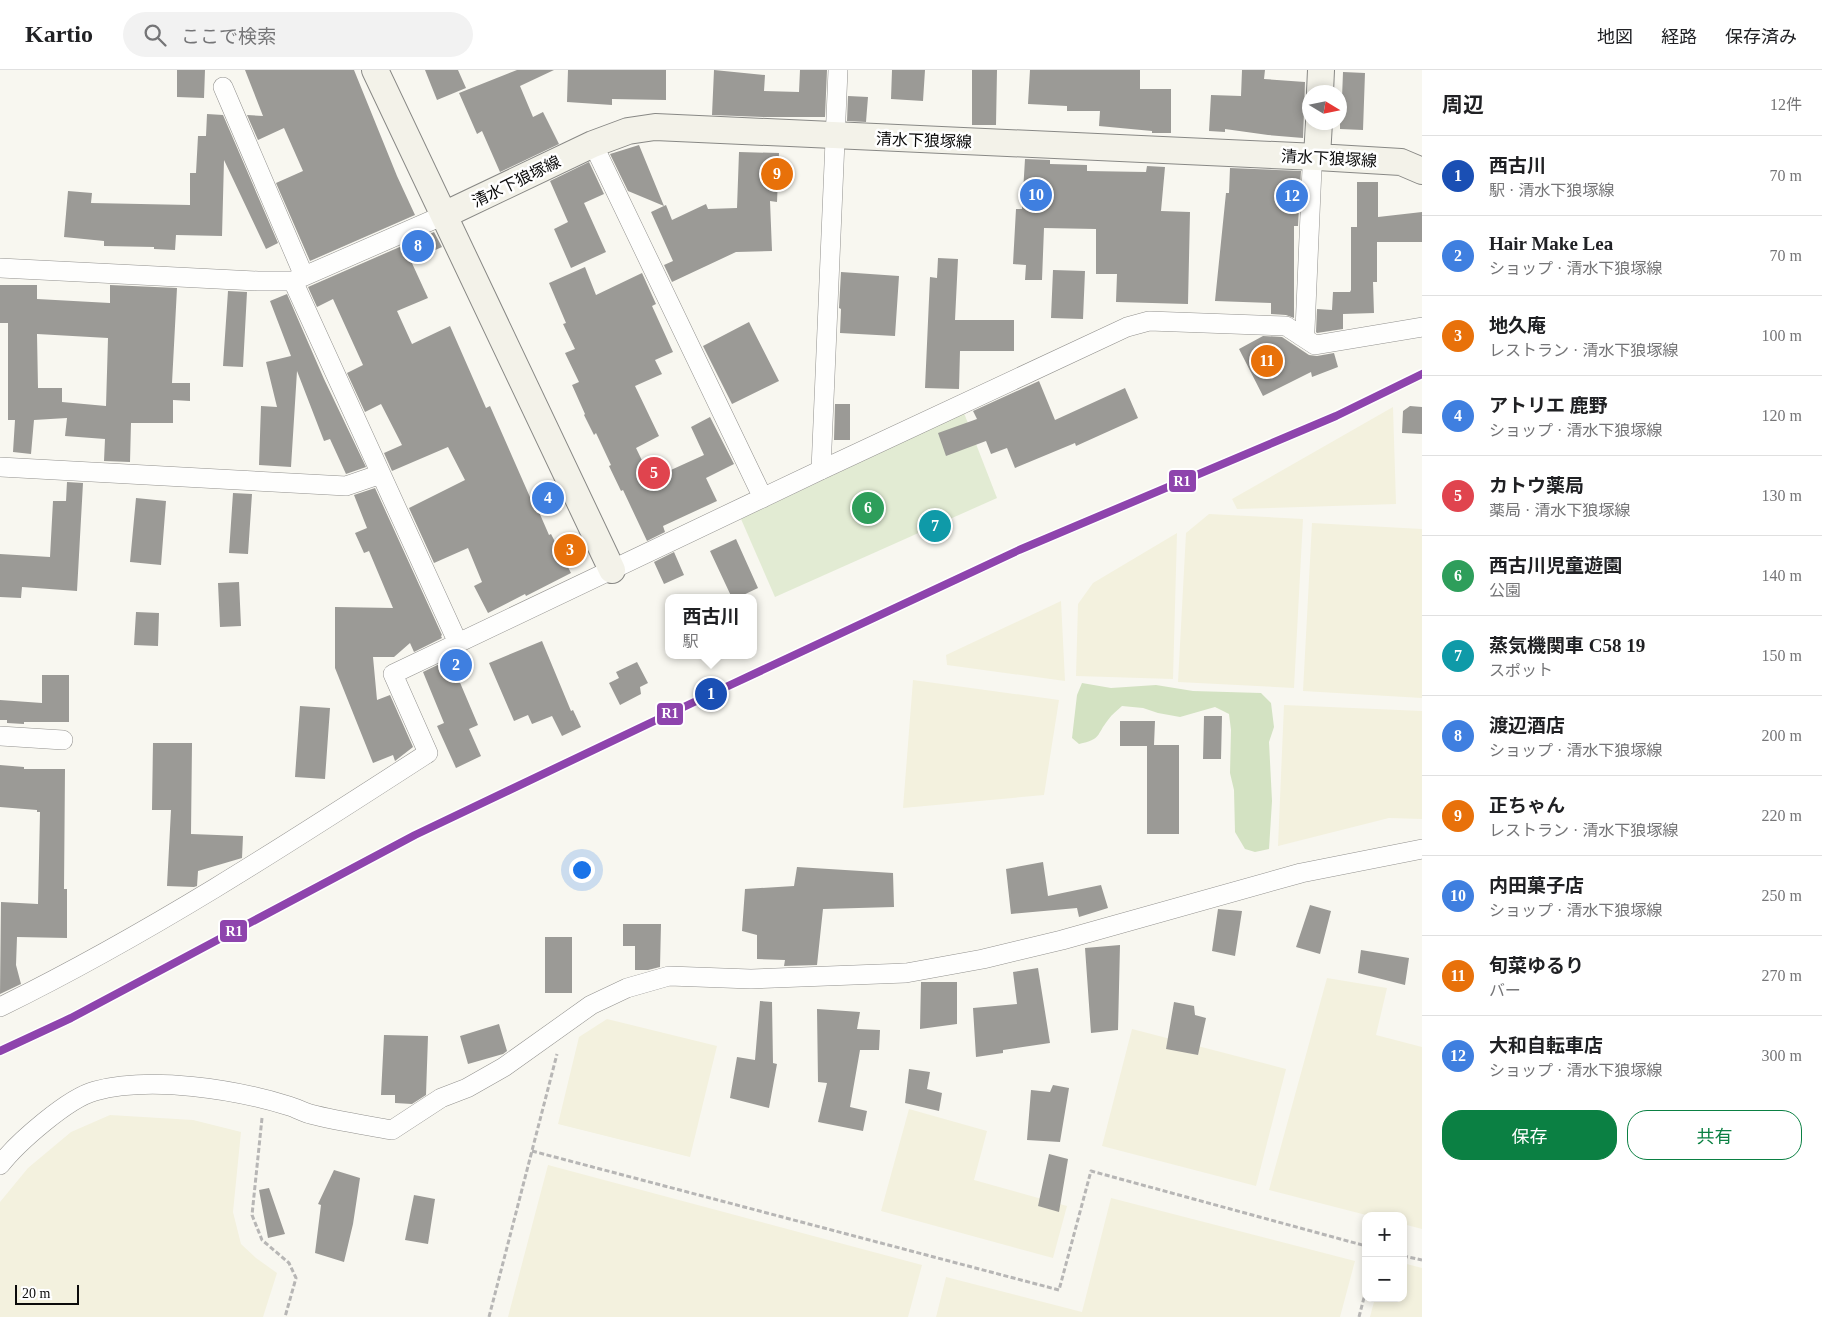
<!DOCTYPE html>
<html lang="ja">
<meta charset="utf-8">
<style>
:root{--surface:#fff;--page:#f2f2f2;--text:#202124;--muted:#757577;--line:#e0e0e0;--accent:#0b8043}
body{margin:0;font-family:"Times New Roman","Noto Sans JP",serif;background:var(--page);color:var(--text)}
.controls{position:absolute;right:15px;bottom:15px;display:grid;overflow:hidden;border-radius:10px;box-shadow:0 2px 8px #0003}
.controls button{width:45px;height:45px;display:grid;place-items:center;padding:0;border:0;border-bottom:1px solid var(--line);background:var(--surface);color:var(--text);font:25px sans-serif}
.compass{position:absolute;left:1302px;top:15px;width:45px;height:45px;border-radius:50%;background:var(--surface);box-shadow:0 2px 8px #0003;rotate:100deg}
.scale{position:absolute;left:15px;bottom:12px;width:64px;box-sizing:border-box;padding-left:5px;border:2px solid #0b0b0b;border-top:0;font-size:14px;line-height:18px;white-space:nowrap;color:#0b0b0b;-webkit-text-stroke:4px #fff;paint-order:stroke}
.you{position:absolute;left:581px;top:799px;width:18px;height:18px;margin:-12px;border:4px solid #fff;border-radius:50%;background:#1a73e8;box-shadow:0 0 0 8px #1a73e833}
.badge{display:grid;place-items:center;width:32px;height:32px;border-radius:50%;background:var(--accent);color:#fff;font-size:16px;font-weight:700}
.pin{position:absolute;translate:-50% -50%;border:2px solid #fff;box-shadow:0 1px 5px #0006}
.popup{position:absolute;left:665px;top:524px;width:92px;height:65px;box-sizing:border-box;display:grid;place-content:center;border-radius:10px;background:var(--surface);filter:drop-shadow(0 1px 4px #0005);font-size:16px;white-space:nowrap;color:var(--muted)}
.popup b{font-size:19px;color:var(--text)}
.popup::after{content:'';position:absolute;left:50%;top:100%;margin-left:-10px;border:10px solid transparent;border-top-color:var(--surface)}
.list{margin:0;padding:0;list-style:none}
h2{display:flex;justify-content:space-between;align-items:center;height:65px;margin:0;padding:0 20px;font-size:21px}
h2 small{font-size:16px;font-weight:400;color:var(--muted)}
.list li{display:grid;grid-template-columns:32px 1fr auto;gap:15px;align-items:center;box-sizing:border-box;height:80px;padding:0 20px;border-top:1px solid var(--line)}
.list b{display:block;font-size:19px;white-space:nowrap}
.list p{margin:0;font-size:16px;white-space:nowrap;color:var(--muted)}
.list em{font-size:16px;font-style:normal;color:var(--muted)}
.actions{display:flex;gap:10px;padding:15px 20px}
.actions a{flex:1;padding:11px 0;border:1px solid var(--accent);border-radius:20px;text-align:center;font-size:18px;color:var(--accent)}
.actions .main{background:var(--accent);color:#fff}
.icon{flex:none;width:28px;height:28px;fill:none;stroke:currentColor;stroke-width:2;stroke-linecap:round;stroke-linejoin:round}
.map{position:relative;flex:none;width:1422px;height:1247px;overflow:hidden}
header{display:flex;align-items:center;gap:30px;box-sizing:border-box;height:70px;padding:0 25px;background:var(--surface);border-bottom:1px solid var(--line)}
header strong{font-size:24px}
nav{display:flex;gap:28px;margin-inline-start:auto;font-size:18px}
.search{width:350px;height:45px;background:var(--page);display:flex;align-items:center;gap:12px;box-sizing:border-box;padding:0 18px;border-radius:28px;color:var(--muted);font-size:19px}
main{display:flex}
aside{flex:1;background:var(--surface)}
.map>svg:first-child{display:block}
.farmland{fill:#f3f1de}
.green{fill:#e2ebd3}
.forest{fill:#d3e2c2}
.building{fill:#9b9a96;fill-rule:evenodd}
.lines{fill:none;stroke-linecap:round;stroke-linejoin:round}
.street-casing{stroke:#92918e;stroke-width:20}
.secondary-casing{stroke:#888885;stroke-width:28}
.path{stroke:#b7b6b5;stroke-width:3;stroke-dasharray:5 2.5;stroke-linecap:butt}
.street{stroke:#fefefd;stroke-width:19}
.secondary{stroke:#f3f2e9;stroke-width:26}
.rail-1-casing{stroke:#fff;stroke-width:11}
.rail-1{stroke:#8e44ad;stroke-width:8}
.labels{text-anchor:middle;stroke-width:5;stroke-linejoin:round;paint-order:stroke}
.street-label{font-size:16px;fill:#0b0b0b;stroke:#fff}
.line-badge{stroke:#fff;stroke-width:2}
.badge-label{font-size:14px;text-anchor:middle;font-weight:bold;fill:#fff}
</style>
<header>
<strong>Kartio</strong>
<div class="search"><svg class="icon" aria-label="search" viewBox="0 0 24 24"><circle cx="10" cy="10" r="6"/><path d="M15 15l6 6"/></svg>ここで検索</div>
<nav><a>地図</a><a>経路</a><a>保存済み</a></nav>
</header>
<main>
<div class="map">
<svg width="1422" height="1247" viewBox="0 0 1422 1247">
<rect width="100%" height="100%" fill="#f8f7f0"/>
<path class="farmland" d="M1393 337 1396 434 1237 439 1232 429Z
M1209 444 1303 449 1294 618 1178 612 1186 463Z
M1312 453 1422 459V628L1303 621Z
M1177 463 1173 609 1076 606 1078 534 1093 513Z
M1061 531 1065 611 947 595 946 585Z
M913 610 1059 630 1044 725 903 738Z
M1284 635 1422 641V749L1389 748 1278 776Z
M1327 908 1387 918 1376 965 1422 977V1159L1403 1154V1146H1370L1269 1120Z
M607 949 717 976 690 1087 558 1054 579 967Z
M1132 959 1286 999 1256 1116 1102 1076Z
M909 1039 987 1061 974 1110 1067 1136 1053 1188 881 1141Z
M110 1045 193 1050 241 1062 233 1142 241 1174 256 1188 277 1203 263 1247H0V1132L28 1098 71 1062Z
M548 1095 922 1195 908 1247H508Z
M1111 1128 1355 1191 1340 1247H936L946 1207 1082 1242Z
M1403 1193 1422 1198V1247H1370L1375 1228H1403Z"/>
<path class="green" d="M964 343 997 428 775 527 741 449Z"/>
<path class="forest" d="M1082 613 1111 618 1156 615 1193 621 1261 623 1271 633 1274 657 1269 672 1272 731 1269 779 1255 782 1245 779 1235 762 1234 720 1230 703 1231 660 1229 644 1215 637 1180 647 1158 643 1143 638 1122 636C1118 640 1112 644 1108 650 1096 665 1102 669 1079 674L1072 668 1077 625Z"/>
<path class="building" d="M177 0H205L204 28 177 27Z
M245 0H354L397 106 415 145 310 191 276 113 303 101 284 58 258 70 247 45 263 46Z
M425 0H458L466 18 437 30Z
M517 0H554L520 16 533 47 543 42 559 74 500 102 482 61 477 64 459 23Z
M568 0H666V30L612 29V35L567 32Z
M714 0 765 5 764 21 799 22 800 0H827L825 47H763L712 45Z
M892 0H925L923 31 891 29Z
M972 0H997L996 55H972Z
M1030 0H1140V19H1171V63H1152V61L1099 56 1100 41H1067V36L1028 34Z
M1242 0H1265L1264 9 1305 12 1303 68 1268 65 1225 59V62L1209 61 1211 25 1241 26Z
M1343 2 1365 3 1363 60 1340 59V28H1342Z
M848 26 868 27 866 52 847 51Z
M207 44 223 45 278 173 266 179 224 90 222 166 176 165 175 180 154 179V177L104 176V171L64 167 68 121 92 123 91 133 190 135V103H196L198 66H206Z
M639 75 664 136 628 121 610 84Z
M739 82 779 83 777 132 770 131 772 181 736 182 672 212 664 195 673 191 651 142 666 135 672 150 706 134 708 139 737 138Z
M1025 89 1050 90V94L1087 95V101L1146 102 1147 96 1165 97 1161 141 1190 142 1188 234 1116 232 1117 204H1096V159L1044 158 1042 210H1025L1026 195 1013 194 1016 139H1022Z
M589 92 604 124 584 133 606 182 571 198 554 159 568 152 550 111Z
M1230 98 1301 101 1298 156H1294V248L1286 245 1271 244V233L1215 231 1226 123H1229Z
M1357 112H1378V147L1422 142V172H1377V212H1373L1374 243 1343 244V259L1317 263 1316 262 1317 239 1332 240 1333 222H1350L1351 220V157H1357Z
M434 162 442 177 411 191 428 228 397 241 412 274 450 256 486 338 490 336 537 443 539 442 549 465 551 464 571 503 526 526 525 524 488 543 474 516 482 512 468 478 434 493 409 438 465 410 448 377 392 401 384 383 402 375 381 334 365 342 347 303 363 295 333 229 317 237 308 217Z
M938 188 958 189 955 250H1014V281H960L959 319 925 318 930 207 937 208Z
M585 197 596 225 642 203 656 234 652 236 673 282 655 290 662 304 635 316 659 366 636 378 651 409 704 385 691 357 710 347 734 394 706 408 717 431 663 456 665 462 647 471 623 420 621 421 609 396 611 395 596 363 594 365 584 345 585 344 572 315 579 312 565 283 575 279 563 254 566 253 549 213Z
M1053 200 1085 201 1083 249 1051 248Z
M841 202 899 206 895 266 840 263 841 239 839 238Z
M0 215H37V229L110 233V215L177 218 172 313H190V331L173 330V353H131L130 392 104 391 105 369 65 366 67 348 34 350 31 384 13 382 15 350H8V253H0ZM37 264 108 268 106 336 62 332V318H38Z
M228 221 247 222 243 297 223 296Z
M287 224 324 309 366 397 346 404 330 369 324 371 297 301 291 397 259 395 261 336 277 337 266 292 291 286 270 231Z
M749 252 779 311 732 334 703 276Z
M1263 266 1282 267 1309 285 1317 286 1334 283 1338 297 1312 307 1311 302 1263 326 1239 279Z
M1039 311 1055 350 1125 318 1138 348 1076 376 1075 373 1015 398 1007 378 991 384 986 371 946 386 938 363 977 349 973 341Z
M835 334H850V370H834Z
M1410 336 1422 337V364L1402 363 1403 341Z
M67 412 83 413 77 521 22 517 21 528 0 527V484L50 487 53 431H66Z
M375 418 442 565 441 566 442 568 414 582 410 573 394 587H373L377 630 390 625 413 677 395 691 393 685 373 693 335 598V537L393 538 369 481 364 483 355 463 367 458 354 425Z
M233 423 252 424 248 484 229 483Z
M136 428 166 431 161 495 130 492Z
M736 469 758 518 737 528H732L710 481Z
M674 482 684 505 664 514 654 492Z
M239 512 241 556 220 557 218 513Z
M136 542 159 543 158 576 134 575Z
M542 571 571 641 573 640 581 657 562 666 552 646 532 654 528 645 514 651 489 593Z
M450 589 478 655 469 659 481 686 456 698 437 656 444 653 423 602Z
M637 592 648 613 640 617 641 624 620 635 609 613 619 608 616 602Z
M42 605H69V652H24V654L7 653V650H0V630L42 633Z
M300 636 330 638 325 709 295 707Z
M1204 646H1222L1221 689H1203Z
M1120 651H1155L1154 675H1179V764H1147V676H1120Z
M153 673H192L191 764 243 766 242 788 198 801 197 816 194 817 167 816 171 740H152Z
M0 695 24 697V699H65L64 819H67V868L17 867 16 895 21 914 0 924 1 832 38 834 40 742H37V740L0 737Z
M1043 792 1048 826 1101 815 1108 838 1079 847 1077 838 1011 844 1006 799Z
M797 797 893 803 894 837 823 839 817 895 784 896 785 890 757 889V865L742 861 745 819 794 816Z
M1310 835 1331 841 1320 884 1296 877Z
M1218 839 1242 841 1235 886 1212 881Z
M623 854H661L660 897 648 900H635V876H623Z
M545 867H572V923H545Z
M1120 875 1118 960 1091 963 1085 878Z
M1361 880 1409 888 1405 915 1358 903Z
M1038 898 1050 973 1003 980V983L976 987 973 938 1017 934 1013 902Z
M921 912H957V954L920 959Z
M760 931 772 932 773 993 777 994 769 1038 730 1028 737 987 755 990Z
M1174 932 1194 936 1195 945 1206 948 1198 985 1166 979Z
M817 939 860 942 857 959 880 960 879 980H860L850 1037 867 1041 863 1061 818 1052 827 1013 818 1012Z
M499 954 507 981 503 984 468 994 460 966Z
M384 965 428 966 426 1025 412 1034 395 1033V1025H381Z
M909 999 930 1002 927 1019 942 1023 939 1041 905 1033Z
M1053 1015 1069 1018 1060 1072 1027 1070 1031 1020 1050 1022Z
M1049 1084 1068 1089 1059 1142 1038 1136Z
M334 1100 360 1108 353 1154 344 1192 315 1183 321 1135 318 1134Z
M269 1118 285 1164 268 1168 259 1120Z
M414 1125 435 1129 428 1174 405 1170Z"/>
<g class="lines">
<g class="street-casing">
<path id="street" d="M223 17 304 206
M593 74 763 428
M0 198 258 211H293L444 145
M293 211 458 573
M1301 266 1305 260 1312 98 1317 87
M0 397 346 416 381 404
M821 400 838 0
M0 666 63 670
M0 937C149 864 289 773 428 683L393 604 821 400 1127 257 1149 251 1286 256 1315 275 1422 257
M0 1095C17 1073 68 1028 95 1021 151 1006 234 1019 289 1036 296 1038 303 1042 310 1044 337 1051 365 1055 392 1060L441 1028 467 1018 504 997 591 935 627 918 669 906 751 909 906 903 983 889 1062 870 1301 803 1422 779"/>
</g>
<g class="secondary-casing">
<path id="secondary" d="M375 0 612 500
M1320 22 1321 0
M1317 87 1319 52
M444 145 593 74 628 61 655 57 1317 87 1401 92 1422 101"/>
</g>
<path class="path" d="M262 1048 252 1145 262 1170 289 1193 296 1208 285 1247
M532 1081 1059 1220 1091 1101 1366 1176
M1403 1186 1422 1190
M489 1247 557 984
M1359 1247 1366 1220"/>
<use href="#street" class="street"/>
<use href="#secondary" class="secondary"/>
<g class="rail-1-casing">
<path id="rail-1" d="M0 981 71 948 415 765 711 624 1019 480 1336 346 1422 304"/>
</g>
<use href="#rail-1" class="rail-1"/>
</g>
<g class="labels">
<g class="street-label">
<text transform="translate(924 70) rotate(2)" y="6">清水下狼塚線</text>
<text transform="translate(1329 88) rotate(3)" y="6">清水下狼塚線</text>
<text transform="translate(516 111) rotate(-26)" y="6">清水下狼塚線</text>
</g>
</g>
<g class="line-badge">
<rect x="1168" y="399" width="29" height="24" rx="5" fill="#8e44ad"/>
<rect x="656" y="632" width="28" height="24" rx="5" fill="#8e44ad"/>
<rect x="219" y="849" width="29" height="24" rx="5" fill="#8e44ad"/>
</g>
<g class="badge-label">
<text x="1182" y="416">R1</text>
<text x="670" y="648">R1</text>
<text x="234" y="866">R1</text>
</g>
</svg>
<div class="controls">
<button>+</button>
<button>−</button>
</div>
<svg class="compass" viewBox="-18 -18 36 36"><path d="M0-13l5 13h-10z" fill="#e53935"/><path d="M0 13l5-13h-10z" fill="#757577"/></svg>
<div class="scale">20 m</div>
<div class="you"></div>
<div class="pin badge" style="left:711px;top:624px;background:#1a4fb4">1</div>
<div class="popup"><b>西古川</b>駅</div>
<div class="pin badge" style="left:456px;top:595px;background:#3f7fe0">2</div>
<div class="pin badge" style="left:570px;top:480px;background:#e8710a">3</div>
<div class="pin badge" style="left:548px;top:428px;background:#3f7fe0">4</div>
<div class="pin badge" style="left:654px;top:403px;background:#e0444e">5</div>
<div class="pin badge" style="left:868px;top:438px;background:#2e9e5b">6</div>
<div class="pin badge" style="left:935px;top:456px;background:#0f9aa8">7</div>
<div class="pin badge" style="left:418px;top:176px;background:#3f7fe0">8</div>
<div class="pin badge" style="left:777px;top:104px;background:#e8710a">9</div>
<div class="pin badge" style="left:1036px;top:125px;background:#3f7fe0">10</div>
<div class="pin badge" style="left:1267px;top:291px;background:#e8710a">11</div>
<div class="pin badge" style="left:1292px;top:126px;background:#3f7fe0">12</div>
</div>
<aside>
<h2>周辺<small>12件</small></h2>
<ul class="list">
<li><span class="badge" style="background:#1a4fb4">1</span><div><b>西古川</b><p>駅 · 清水下狼塚線</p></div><em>70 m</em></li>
<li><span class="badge" style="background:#3f7fe0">2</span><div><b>Hair Make Lea</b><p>ショップ · 清水下狼塚線</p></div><em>70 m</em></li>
<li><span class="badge" style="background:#e8710a">3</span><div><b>地久庵</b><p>レストラン · 清水下狼塚線</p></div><em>100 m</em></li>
<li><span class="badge" style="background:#3f7fe0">4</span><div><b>アトリエ 鹿野</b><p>ショップ · 清水下狼塚線</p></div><em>120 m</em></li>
<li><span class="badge" style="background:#e0444e">5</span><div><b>カトウ薬局</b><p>薬局 · 清水下狼塚線</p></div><em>130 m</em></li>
<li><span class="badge" style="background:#2e9e5b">6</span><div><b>西古川児童遊園</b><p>公園</p></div><em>140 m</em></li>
<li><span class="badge" style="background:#0f9aa8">7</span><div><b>蒸気機関車 C58 19</b><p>スポット</p></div><em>150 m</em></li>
<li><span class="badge" style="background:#3f7fe0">8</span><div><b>渡辺酒店</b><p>ショップ · 清水下狼塚線</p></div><em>200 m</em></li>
<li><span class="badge" style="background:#e8710a">9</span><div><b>正ちゃん</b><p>レストラン · 清水下狼塚線</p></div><em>220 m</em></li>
<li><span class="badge" style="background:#3f7fe0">10</span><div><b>内田菓子店</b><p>ショップ · 清水下狼塚線</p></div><em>250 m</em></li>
<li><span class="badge" style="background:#e8710a">11</span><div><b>旬菜ゆるり</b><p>バー</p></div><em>270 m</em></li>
<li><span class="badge" style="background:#3f7fe0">12</span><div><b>大和自転車店</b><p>ショップ · 清水下狼塚線</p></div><em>300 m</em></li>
</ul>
<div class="actions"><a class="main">保存</a><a>共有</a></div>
</aside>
</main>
